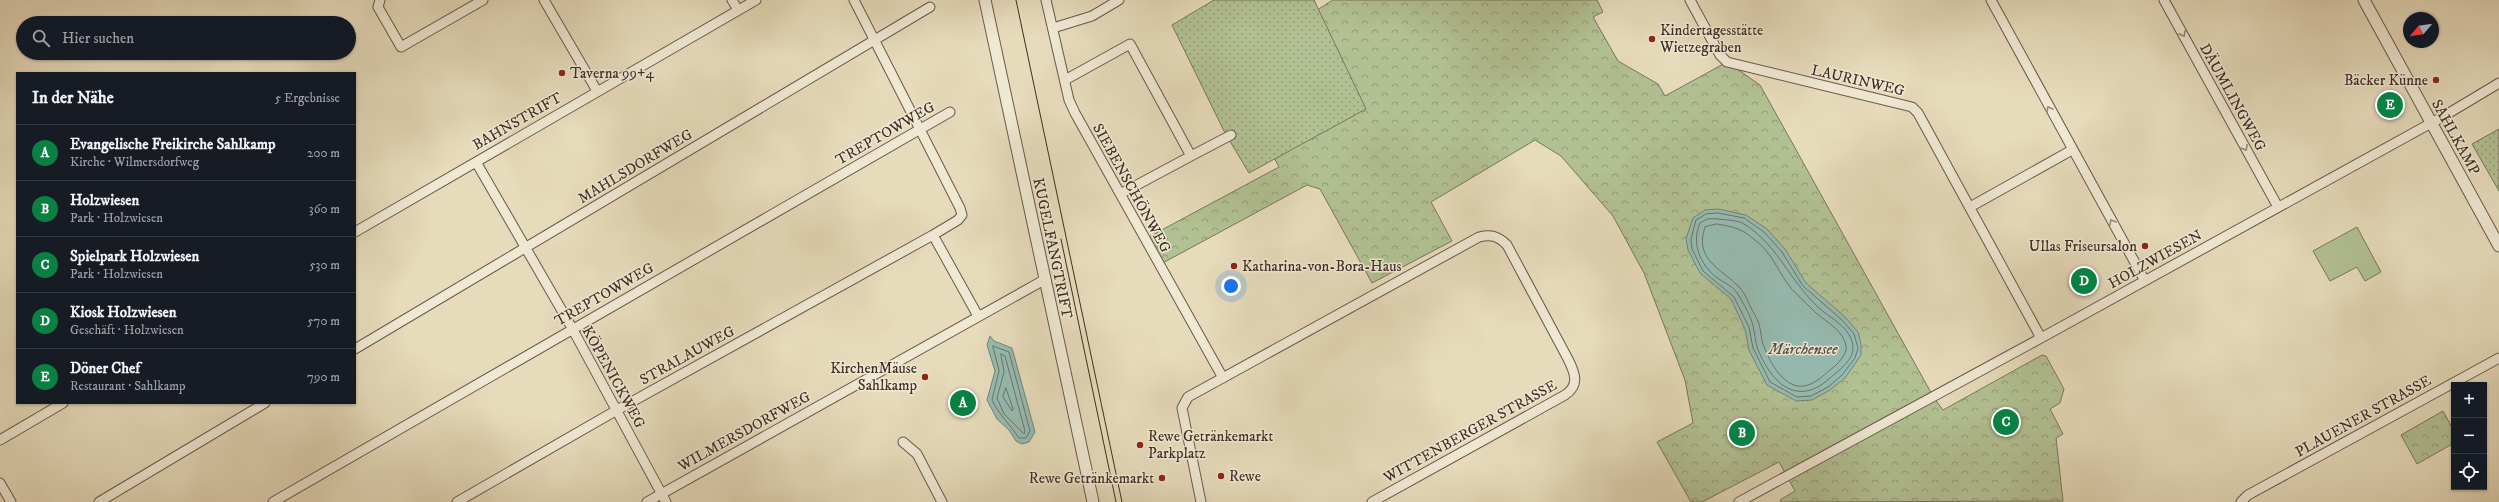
<!DOCTYPE html>
<html lang="de">
<meta charset="utf-8">
<style>
:root{--surface:#171b24;--page:#242831;--text:#f1f3f6;--muted:#9ea1a6;--line:#363941;--accent:#0b8043}
body{margin:0;font-family:"IM FELL DW Pica",serif;background:var(--page);color:var(--text)}
.controls{position:absolute;right:12px;bottom:12px;display:grid;overflow:hidden;border-radius:0px;box-shadow:0 1px 3px #0004}
.controls button{width:36px;height:36px;display:grid;place-items:center;padding:0;border:0;border-bottom:1px solid var(--line);background:var(--surface);color:var(--text);font:20px sans-serif}
.compass{position:absolute;left:2403px;top:12px;width:36px;height:36px;border-radius:50%;background:var(--surface);box-shadow:0 1px 3px #0004;rotate:241deg}
.you{position:absolute;left:1231px;top:286px;width:14px;height:14px;margin:-10px;border:3px solid #fff;border-radius:50%;background:#1a73e8;box-shadow:0 0 0 6px #1a73e833}
.badge{display:grid;place-items:center;width:26px;height:26px;border-radius:50%;background:var(--accent);color:#fff;font-size:13px;font-weight:700}
.pin{position:absolute;translate:-50% -50%;border:2px solid #fff;box-shadow:0 1px 4px #0006}
.list{margin:0;padding:0;list-style:none}
h2{display:flex;justify-content:space-between;align-items:center;height:52px;margin:0;padding:0 16px;font-size:17px}
h2 small{font-size:13px;font-weight:400;color:var(--muted)}
.list li{display:grid;grid-template-columns:26px 1fr auto;gap:12px;align-items:center;box-sizing:border-box;height:56px;padding:0 16px;border-top:1px solid var(--line)}
.list b{display:block;font-size:15px;white-space:nowrap}
.list p{margin:0;font-size:13px;white-space:nowrap;color:var(--muted)}
.list em{font-size:13px;font-style:normal;color:var(--muted)}
.icon{flex:none;width:22px;height:22px;fill:none;stroke:currentColor;stroke-width:2;stroke-linecap:round;stroke-linejoin:round}
.map{position:relative;flex:none;width:2499px;height:502px;overflow:hidden}
.search{position:absolute;background:var(--surface);box-shadow:0 1px 3px #0004;left:16px;top:16px;width:340px;height:44px;display:flex;align-items:center;gap:10px;box-sizing:border-box;padding:0 14px;border-radius:22px;color:var(--muted);font-size:15px}
.panel{position:absolute;background:var(--surface);box-shadow:0 1px 3px #0004;left:16px;top:72px;width:340px;height:332px;border-radius:0px}
.map>svg:first-child{display:block}
.grass{fill:#b2c193;stroke:#78775c}
.forest{fill:url(#forest-crowns);stroke:#78775c}
.garden{fill:url(#garden-dots);stroke:#78775c}
.water{fill:#96bbb1;stroke:#738279}
.lines{fill:none;stroke-linecap:round;stroke-linejoin:round}
.shore{stroke:#6a746b;stroke-width:1}
.minor-casing{stroke:#69584a;stroke-width:11}
.tertiary-casing{stroke:#69584a;stroke-width:13}
.minor{stroke:#efe8d3;stroke-width:9}
.tertiary{stroke:#efe8d3;stroke-width:11}
.tram{stroke:#3f2d25;stroke-width:1}
.oneway{stroke:#978a7c}
.poi-dot{fill:#8f2418;stroke:#efe8d3;stroke-width:1.5}
.labels{text-anchor:middle;stroke-width:3;stroke-linejoin:round;paint-order:stroke}
.poi-label{font-size:15px;fill:#3f2d25;stroke:#efe8d3;text-anchor:start}
.street-label{font-size:15px;fill:#3f2d25;stroke:#efe8d3}
.water-label{font-size:16px;font-style:italic;fill:#555048;stroke:#efe8d3}
</style>
<div class="map">
<svg width="2499" height="502" viewBox="0 0 2499 502">
<defs>
<pattern id="forest-crowns" width="20" height="18" patternUnits="userSpaceOnUse"><rect width="20" height="18" fill="#b2c193"/><path d="M2 6a3 3 0 1 1 6 0M12 15a3 3 0 1 1 6 0" fill="none" stroke="#929d78"/></pattern>
<pattern id="garden-dots" width="8" height="8" patternUnits="userSpaceOnUse"><rect width="8" height="8" fill="#b2c193"/><path d="M2 2h.1M6 6h.1" fill="none" stroke="#929d78" stroke-width="1.8" stroke-linecap="round"/></pattern>
</defs>
<rect width="100%" height="100%" fill="#e6dbbb"/>
<filter id="stains"><feTurbulence type="fractalNoise" baseFrequency=".005" numOctaves="4"/><feColorMatrix values="0 0 0 0 .2 0 0 0 0 .09 0 0 0 0 .02 0 0 0 .5 -.17"/></filter>
<radialGradient id="worn" r=".72"><stop offset=".6" stop-color="#630" stop-opacity="0"/><stop offset="1" stop-color="#630" stop-opacity=".3"/></radialGradient>
<path class="grass" d="M2357 227 2381 272 2365 281 2357 267 2330 281 2313 251Z"/>
<path class="forest" d="M1333 0H1597L1603 12 1593 17 1618 61 1658 84 1665 96 1727 62 1760 85 1934 398 1943 410 2042 355 2046 356 2064 389 2060 403 2050 409 2063 434 2056 438 2063 501 1781 502 1780 500 1795 491 1779 462 1702 502H1691L1657 442 1693 423 1685 380 1644 273 1613 216 1561 156 1535 140 1431 202 1452 241 1372 283 1320 189 1307 185 1159 265 1145 239 1279 167 1226 67Z
M2443 411 2454 431V443L2417 464 2401 435Z"/>
<path class="garden" d="M1214 0H1314L1366 109 1249 173 1225 133 1172 25Z
M2499 129V191L2472 144Z"/>
<path class="water" d="M1718 209 1746 215 1767 229 1785 249 1806 283 1845 317 1858 332 1861 344V355L1845 378 1830 390 1812 400 1796 401 1767 385 1749 350 1745 329 1731 299 1700 273 1688 250 1686 239 1693 218 1705 210Z
M990 336 994 341 1012 348 1035 432 1029 442 1022 444 1016 441 1009 430 997 419 987 400 995 371 987 345Z"/>
<g class="lines">
<path class="shore" d="M1718 213 1744 218 1764 232 1782 252 1803 286 1842 320 1854 334 1858 348 1855 358 1842 375 1828 387 1811 396 1797 397 1770 382 1753 348 1749 327 1734 297 1703 271 1692 249 1691 239 1696 220 1706 214Z
M1718 219C1726 220 1738 220 1744 224 1780 246 1791 286 1825 313 1836 321 1852 331 1853 347 1854 360 1838 371 1830 378 1796 409 1770 381 1757 347 1755 340 1755 333 1753 326 1751 316 1744 305 1739 296 1734 286 1724 283 1716 277 1700 264 1691 243 1700 223L1707 219Z
M1717 224C1734 227 1741 228 1755 240 1770 251 1777 268 1787 283 1793 292 1802 299 1810 307 1821 320 1843 328 1846 346 1848 354 1836 366 1830 370 1823 376 1817 382 1808 385 1785 393 1769 361 1763 344 1761 338 1761 331 1759 324 1756 315 1750 308 1747 299 1735 271 1691 267 1705 227Z
M993 346 1009 352 1030 431 1026 438H1019C1009 423 1000 416 992 400L999 371Z
M1001 354 1005 356 1025 431 1024 434 1004 414 997 398 1004 372Z
M1006 388 1013 409 1012 411 1003 397Z"/>
<g class="minor-casing">
<path id="minor" d="M380 0 378 7 401 47 483 0
M544 0 597 91
M732 0 738 10
M854 0 960 208 962 215 958 220 933 235 978 316
M1046 0 1069 100 1075 113 1223 378
M1690 0 1720 55 1727 62 1912 107 1918 113 2041 338
M1991 0 2145 281
M2164 0 2278 207
M1053 28 1092 16 1119 0
M1065 80 1130 44 1191 156 1120 194
M1191 156 1231 135
M476 162 572 328 666 502
M1970 207 2072 150
M355 232 756 0
M355 349 930 7
M0 440 63 403
M903 442 917 454 942 502
M0 483 11 502
M99 502 265 403
M273 502 950 112
M457 502 617 410 933 235
M647 502 1044 280
M1201 502 1182 408 1188 397 1479 237C1491 234 1498 236 1507 245L1568 359C1575 373 1580 385 1565 395L1372 502
M1739 502 2041 338 2444 116 2499 83
M2241 502 2248 495 2499 358"/>
</g>
<g class="tertiary-casing">
<path id="tertiary" d="M985 0 1093 502
M2364 0 2499 246"/>
</g>
<use href="#minor" class="minor"/>
<use href="#tertiary" class="tertiary"/>
<path class="tram" d="M1016 0 1122 502
M1061 239 1116 502"/>
</g>
<defs><path id="oneway-chevron" d="M-2-3.5L2.5 0L-2 3.5" fill="none" stroke-width="1.6" stroke-linecap="round" stroke-linejoin="round"/></defs>
<g class="oneway">
<use href="#oneway-chevron" transform="translate(2183 34) rotate(61)"/>
<use href="#oneway-chevron" transform="translate(2049 109) rotate(-118)"/>
<use href="#oneway-chevron" transform="translate(2245 148) rotate(61)"/>
<use href="#oneway-chevron" transform="translate(2112 222) rotate(-119)"/>
</g>
<g class="poi-dot">
<circle cx="1652" cy="39" r="4"/>
<circle cx="562" cy="73" r="4"/>
<circle cx="2436" cy="80" r="4"/>
<circle cx="2145" cy="246" r="4"/>
<circle cx="1234" cy="266" r="4"/>
<circle cx="925" cy="377" r="4"/>
<circle cx="1140" cy="445" r="4"/>
<circle cx="1221" cy="476" r="4"/>
<circle cx="1162" cy="478" r="4"/>
</g>
<g class="labels">
<g class="poi-label">
<text x="1660" y="35">Kindertagesstätte<tspan x="1660" dy="17">Wietzegraben</tspan></text>
<text x="570" y="78">Taverna 99+4</text>
<text x="2428" y="85" text-anchor="end">Bäcker Künne</text>
<text x="2137" y="251" text-anchor="end">Ullas Friseursalon</text>
<text x="1242" y="271">Katharina-von-Bora-Haus</text>
<text x="917" y="373" text-anchor="end">KirchenMäuse<tspan x="917" dy="17">Sahlkamp</tspan></text>
<text x="1148" y="441">Rewe Getränkemarkt<tspan x="1148" dy="17">Parkplatz</tspan></text>
<text x="1229" y="481">Rewe</text>
<text x="1154" y="483" text-anchor="end">Rewe Getränkemarkt</text>
</g>
<g class="street-label">
<text transform="translate(1858 80) rotate(13)" y="5">LAURINWEG</text>
<text transform="translate(2233 97) rotate(61)" y="5">DÄUMLINGWEG</text>
<text transform="translate(517 121) rotate(-30)" y="5">BAHNSTRIFT</text>
<text transform="translate(885 133) rotate(-30)" y="5">TREPTOWWEG</text>
<text transform="translate(2456 137) rotate(61)" y="5">SAHLKAMP</text>
<text transform="translate(635 166) rotate(-31)" y="5">MAHLSDORFWEG</text>
<text transform="translate(1132 188) rotate(61)" y="5">SIEBENSCHÖNWEG</text>
<text transform="translate(1053 248) rotate(78)" y="5">KUGELFANGTRIFT</text>
<text transform="translate(2155 259) rotate(-29)" y="5">HOLZWIESEN</text>
<text transform="translate(604 294) rotate(-30)" y="5">TREPTOWWEG</text>
<text transform="translate(687 355) rotate(-29)" y="5">STRALAUWEG</text>
<text transform="translate(614 377) rotate(61)" y="5">KÖPENICKWEG</text>
<text transform="translate(2363 416) rotate(-29)" y="5">PLAUENER STRASSE</text>
<text transform="translate(744 431) rotate(-29)" y="5">WILMERSDORFWEG</text>
<text transform="translate(1470 431) rotate(-29)" y="5">WITTENBERGER STRASSE</text>
</g>
<g class="water-label">
<text x="1803" y="354">Märchensee</text>
</g>
</g>
<rect width="100%" height="100%" filter="url(#stains)"/>
<rect width="100%" height="100%" fill="url(#worn)"/>
</svg>
<div class="controls">
<button>+</button>
<button>−</button>
<button><svg class="icon" aria-label="locate" viewBox="0 0 24 24"><circle cx="12" cy="12" r="6"/><path d="M12 2v4M12 18v4M2 12h4M18 12h4"/></svg></button>
</div>
<svg class="compass" viewBox="-18 -18 36 36"><path d="M0-13l5 13h-10z" fill="#e53935"/><path d="M0 13l5-13h-10z" fill="#9ea1a6"/></svg>
<div class="you"></div>
<div class="pin badge" style="left:963px;top:403px">A</div>
<div class="pin badge" style="left:1742px;top:433px">B</div>
<div class="pin badge" style="left:2006px;top:422px">C</div>
<div class="pin badge" style="left:2084px;top:281px">D</div>
<div class="pin badge" style="left:2390px;top:105px">E</div>
<div class="search"><svg class="icon" aria-label="search" viewBox="0 0 24 24"><circle cx="10" cy="10" r="6"/><path d="M15 15l6 6"/></svg>Hier suchen</div>
<section class="panel">
<h2>In der Nähe<small>5 Ergebnisse</small></h2>
<ul class="list">
<li><span class="badge">A</span><div><b>Evangelische Freikirche Sahlkamp</b><p>Kirche · Wilmersdorfweg</p></div><em>200 m</em></li>
<li><span class="badge">B</span><div><b>Holzwiesen</b><p>Park · Holzwiesen</p></div><em>360 m</em></li>
<li><span class="badge">C</span><div><b>Spielpark Holzwiesen</b><p>Park · Holzwiesen</p></div><em>530 m</em></li>
<li><span class="badge">D</span><div><b>Kiosk Holzwiesen</b><p>Geschäft · Holzwiesen</p></div><em>570 m</em></li>
<li><span class="badge">E</span><div><b>Döner Chef</b><p>Restaurant · Sahlkamp</p></div><em>790 m</em></li>
</ul>
</section>
</div>
